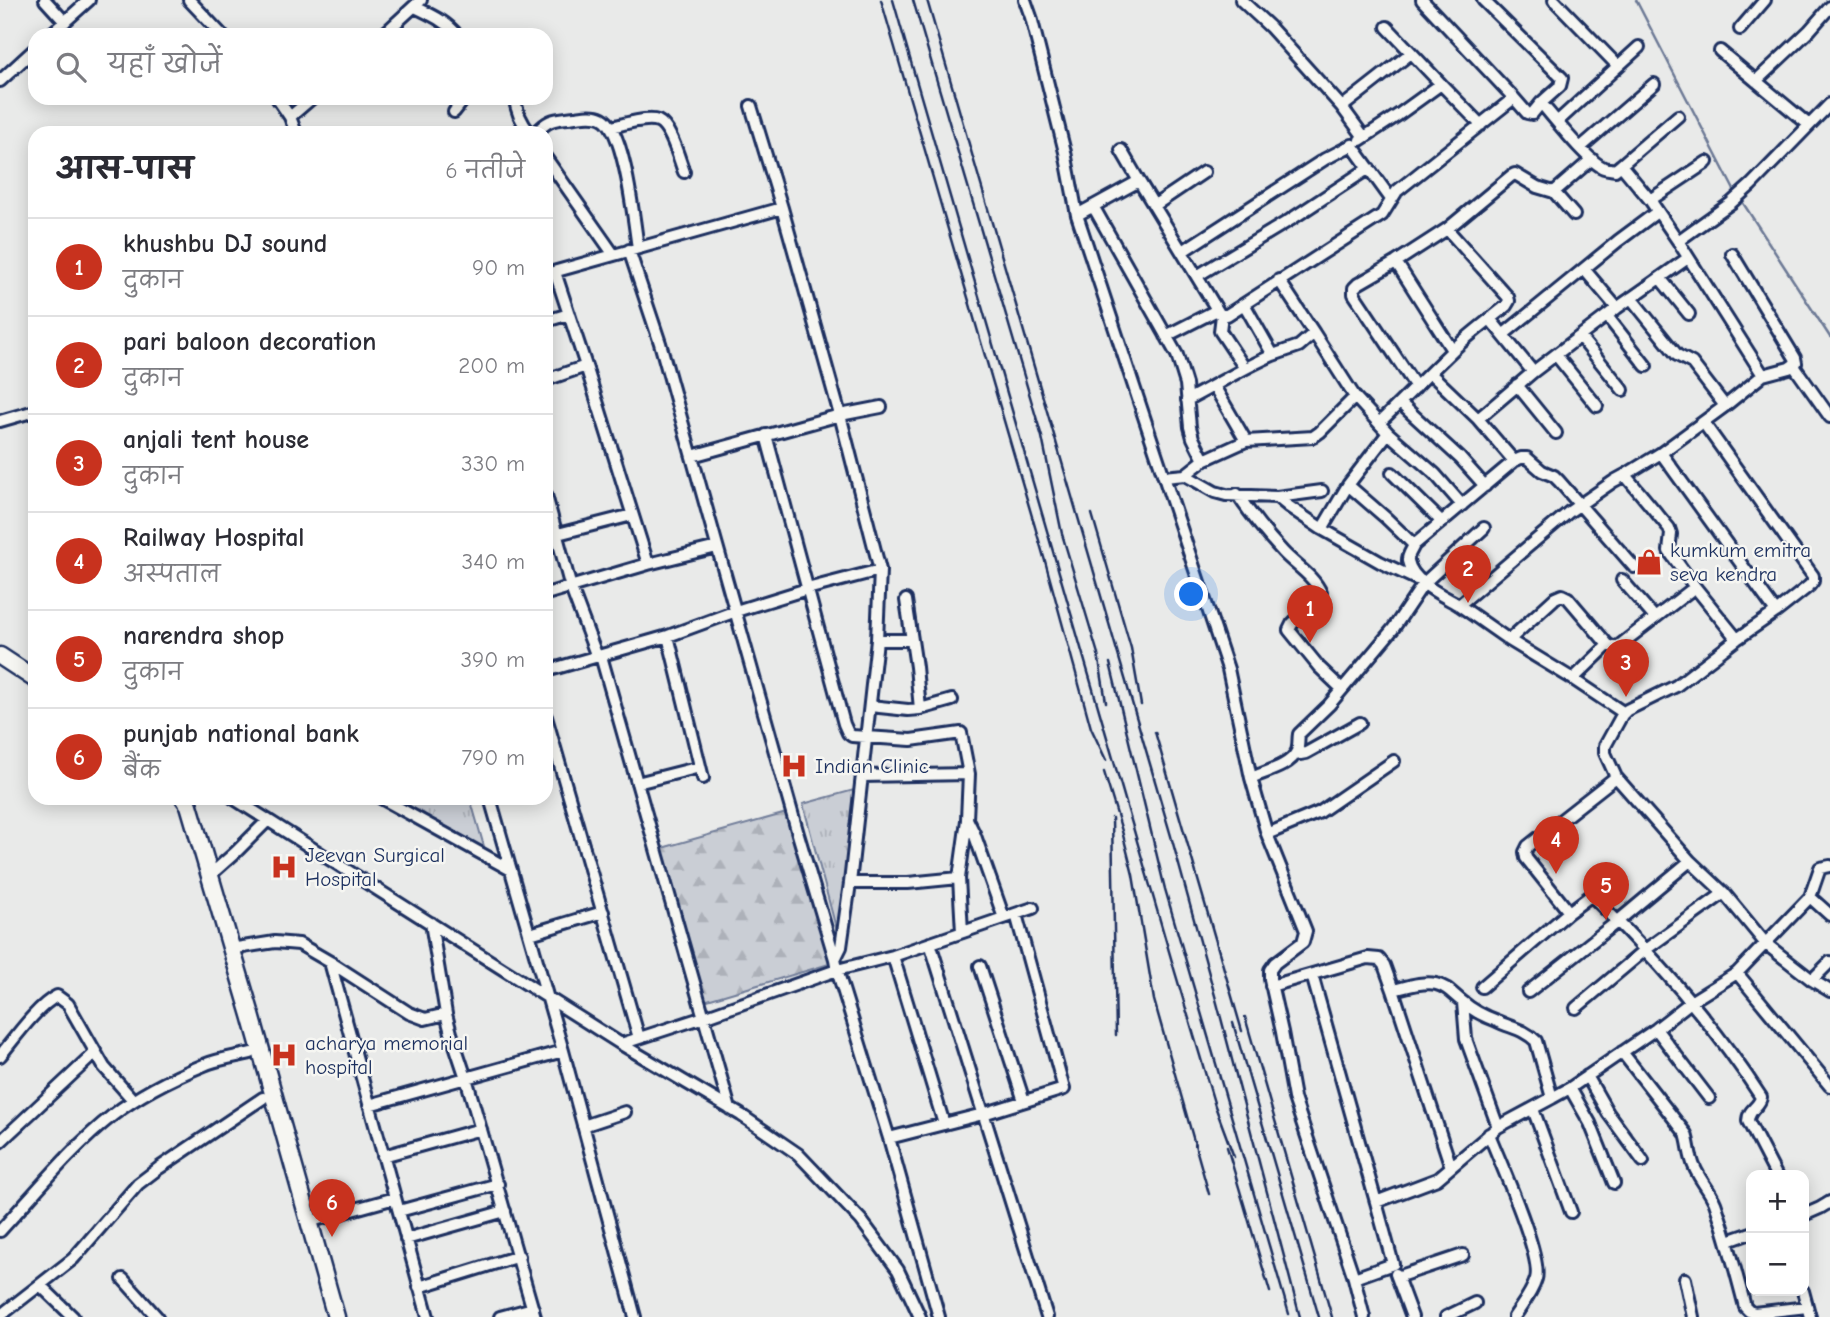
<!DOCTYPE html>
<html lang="hi">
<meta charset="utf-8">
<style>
:root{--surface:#fff;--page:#f7f7f7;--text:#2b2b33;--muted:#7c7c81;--line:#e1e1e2;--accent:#c8321e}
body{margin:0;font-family:"Comic Neue","Playpen Sans Deva",sans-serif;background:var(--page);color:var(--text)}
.controls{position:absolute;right:21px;bottom:21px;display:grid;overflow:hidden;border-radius:14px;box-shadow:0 4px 18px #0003}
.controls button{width:63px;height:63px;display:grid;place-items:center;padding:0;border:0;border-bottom:2px solid var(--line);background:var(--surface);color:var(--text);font:35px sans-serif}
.you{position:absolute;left:1192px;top:595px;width:24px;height:24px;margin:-18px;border:5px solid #fff;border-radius:50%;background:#1a73e8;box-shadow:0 0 0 10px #1a73e833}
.badge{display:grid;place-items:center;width:46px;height:46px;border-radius:50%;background:var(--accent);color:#fff;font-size:23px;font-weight:700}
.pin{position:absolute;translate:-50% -58px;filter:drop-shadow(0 2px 4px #0008)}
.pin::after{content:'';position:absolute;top:37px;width:24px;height:21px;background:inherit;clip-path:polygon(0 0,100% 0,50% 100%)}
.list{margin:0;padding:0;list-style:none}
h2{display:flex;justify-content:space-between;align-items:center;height:91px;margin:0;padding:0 28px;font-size:30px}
h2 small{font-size:23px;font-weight:400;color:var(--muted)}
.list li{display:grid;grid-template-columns:46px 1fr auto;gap:21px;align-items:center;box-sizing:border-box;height:98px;padding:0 28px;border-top:2px solid var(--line)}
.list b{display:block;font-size:26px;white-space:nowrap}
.list p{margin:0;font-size:23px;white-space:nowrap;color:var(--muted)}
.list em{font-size:23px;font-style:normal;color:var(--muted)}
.icon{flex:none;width:38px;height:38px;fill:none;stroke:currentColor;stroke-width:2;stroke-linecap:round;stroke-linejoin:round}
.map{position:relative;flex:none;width:1830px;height:1317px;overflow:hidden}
.search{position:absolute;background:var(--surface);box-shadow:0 4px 18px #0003;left:28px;top:28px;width:525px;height:77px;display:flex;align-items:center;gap:18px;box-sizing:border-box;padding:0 24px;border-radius:21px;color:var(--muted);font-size:26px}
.panel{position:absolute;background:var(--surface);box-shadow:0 4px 18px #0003;left:28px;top:126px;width:525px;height:679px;border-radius:21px}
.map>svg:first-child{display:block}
.grass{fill:url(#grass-tufts);stroke:#727e9a;stroke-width:2}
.forest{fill:url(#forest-firs);stroke:#727e9a;stroke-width:2}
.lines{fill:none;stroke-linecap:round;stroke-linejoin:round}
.stream{stroke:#6c7995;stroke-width:2.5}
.minor-casing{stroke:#1b2f5e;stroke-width:16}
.highway-casing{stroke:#1b2f5e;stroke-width:21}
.minor{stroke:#f6f6f2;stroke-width:10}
.highway{stroke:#f6f6f2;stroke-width:16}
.rail{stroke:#1b2f5e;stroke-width:2.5}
.labels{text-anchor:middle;stroke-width:5;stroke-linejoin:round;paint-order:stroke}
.poi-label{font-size:21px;fill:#1b2f5e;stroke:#f6f6f2;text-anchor:start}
</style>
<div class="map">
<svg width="1830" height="1317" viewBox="0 0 1830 1317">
<defs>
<pattern id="grass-tufts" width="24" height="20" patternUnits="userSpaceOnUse" patternTransform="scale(1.75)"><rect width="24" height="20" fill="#caced5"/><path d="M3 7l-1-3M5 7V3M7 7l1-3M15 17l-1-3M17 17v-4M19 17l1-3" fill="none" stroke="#adb1b9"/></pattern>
<pattern id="forest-firs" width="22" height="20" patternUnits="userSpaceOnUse" patternTransform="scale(1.75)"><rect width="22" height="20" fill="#caced5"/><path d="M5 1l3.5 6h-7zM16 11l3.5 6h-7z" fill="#adb1b9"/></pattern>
</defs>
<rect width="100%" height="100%" fill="#e9eae9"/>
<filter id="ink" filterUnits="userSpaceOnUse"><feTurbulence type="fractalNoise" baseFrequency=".0143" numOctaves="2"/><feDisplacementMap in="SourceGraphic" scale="14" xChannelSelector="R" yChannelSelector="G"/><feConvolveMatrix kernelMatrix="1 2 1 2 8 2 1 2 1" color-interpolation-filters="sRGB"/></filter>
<g filter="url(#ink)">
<path class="grass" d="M861 788 843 954 803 804Z
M395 798H470L485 850Z"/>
<path class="forest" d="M790 812 836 962 704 1001 662 848Z"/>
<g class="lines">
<path class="stream" d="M1636 0 1734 190
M1743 203 1830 337"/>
<g class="minor-casing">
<path id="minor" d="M45 0 65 22
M189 0 222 35
M1025 0 1031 17 1065 152 1077 215 1164 477
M1241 0 1270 27 1342 107 1364 137
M1422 0 1514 98
M1483 0 1562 78 1560 86 1541 103
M1554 0 1618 66
M415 7C431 15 446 21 457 35
M1387 27 1441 84
M1740 29 1765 0
M50 35 89 0
M383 35 421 0
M1720 51 1809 125
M0 81 35 49
M1756 81 1809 31 1830 7
M277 98 290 117 296 133
M515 98C516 112 521 122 530 133
M1830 104 1751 185 1731 203 1678 241 1763 375 1725 406 1661 453 1776 612 1737 639 1676 686 1627 710 1622 715 1605 746V753L1616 777 1690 861 1724 893 1766 944 1812 980 1830 991
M751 106 782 208 840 415 880 570 877 640 850 883 841 947 835 959
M1342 107 1411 53
M454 112 465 98
M290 117 312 98
M1557 122 1639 47
M612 127C623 124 647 117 658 121 671 127 679 159 684 172
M536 133C550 117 556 120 575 117 583 116 594 114 602 118 625 129 634 222 638 248
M1360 140 1398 115 1441 84 1481 125
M1580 148 1654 84
M1121 150 1139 181
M546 158 614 255
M1621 165 1678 116
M1554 192 1592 159
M1650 200 1707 162
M1155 205 1204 172
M1093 206 1177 355 1186 384 1190 427 1193 438 1204 460
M1077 215 1139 181 1219 313 1222 315H1227L1382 215 1397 191 1514 98 1527 113 1532 114 1541 103C1554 118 1588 162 1604 168 1607 169 1611 169 1615 170L1621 165 1650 200 1678 241
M1447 229 1511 176 1515 174 1537 187 1554 192 1574 215
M629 250 660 343 798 834 835 959 837 970 889 1138 939 1317
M1183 251 1325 159 1352 145 1391 199
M1732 254 1795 358 1796 363 1789 368 1763 375
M1396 262 1452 350
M1584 269 1617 308
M555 272 586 366 648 564
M546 274 782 208
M1197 276 1290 220 1369 168
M1660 278 1689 314
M1279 280 1314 333
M1631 298 1677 355 1692 363 1725 406
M1244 304 1273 355 1299 346 1314 333 1355 397
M1222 315 1220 331 1244 367
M1607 316 1646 366
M1490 319 1533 372 1617 308 1688 258
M546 321 569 314
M1504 334 1618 241 1657 212
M1166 336 1217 310
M1580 337 1623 390
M1556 355 1597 406
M1794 366 1830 417
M1430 373 1478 419 1533 372
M546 380 586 366
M1517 385 1556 433
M1214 386 1246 441
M1187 400C1216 385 1243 368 1273 355
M1400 403 1460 458 1485 486
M1478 419 1514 461
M0 421 35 411
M1380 422C1404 399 1427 375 1451 352 1468 335 1488 321 1506 306L1509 301 1508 297 1447 229 1396 262 1358 284 1354 288V294L1416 387
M1703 422 1813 576V581L1809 586 1776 612
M766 435 844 724 848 733 852 736 911 740 961 733 969 774 967 819 974 833 1004 918
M692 456 840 415 881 407
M1392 473 1442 522
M1185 475 1204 460 1246 441 1313 437 1320 432 1355 397 1388 433
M1348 485 1386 518 1414 545
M1237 494C1251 515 1266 534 1283 552 1295 565 1314 576 1321 593L1319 597 1292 624 1289 630 1319 667 1342 689
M546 495 571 588 597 657
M1277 497 1322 491
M1322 529 1348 485 1388 433 1435 474 1462 505
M546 537 632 515
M1622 580 1655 618
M1695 587 1737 639
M546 594 648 564 717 547
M906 600 916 667 920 709
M1459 605C1442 595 1412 582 1408 561 1407 556 1412 550 1414 545L1514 461 1521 458H1527L1542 471 1554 476 1559 481 1634 567
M668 636 703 778
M877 640H912
M1509 640 1459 605 1569 512 1614 481 1625 475
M601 656 730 1109
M546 671 668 636 736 611 807 589 880 570
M1573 679 1608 645
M870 706 908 710 920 709 952 700
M1624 713 1573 679 1509 640 1555 598 1562 595 1568 598 1608 645 1616 648 1695 587 1669 551 1671 534 1669 528 1625 475 1661 453
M546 717 639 1038
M1295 755 1306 753 1360 723
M862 776 969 774
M1251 778C1264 772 1291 766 1297 751 1299 746 1298 739 1299 734L1329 705 1372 654 1393 629 1424 583 1484 528
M637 783 700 767
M233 798 621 1044 741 1115 798 1154 861 1220 898 1270 920 1317
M381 798 511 870
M490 798 563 1051 635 1317
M1267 834 1320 812 1394 761
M209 876 236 852 268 820
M850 883H908L959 878
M1810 897 1820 868 1830 866
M1569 912 1589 897 1594 898C1656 958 1714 1024 1761 1097 1760 1107 1748 1109 1748 1121L1776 1175
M431 923 446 1014 451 1033 466 1078 535 1317
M962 932 959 878 967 820
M530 934 603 912
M930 943 1047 1317
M230 949 275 942 299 944 330 962 409 1013 425 1019 446 1014
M893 956 944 1124
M330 962 428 1317
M980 966 1024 1101
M1737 973 1810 897 1830 915
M1312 975 1376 1202
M1812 980 1830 962
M1271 986 1368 958 1379 959 1384 965 1393 990C1406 987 1423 981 1436 984 1449 987 1453 995 1463 1002 1472 1010 1486 1017 1497 1021 1511 1028 1524 1029 1536 1041L1552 1098 1498 1127 1437 1179 1376 1202 1393 1264 1354 1278
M1482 987 1569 912 1526 858 1525 852 1528 846 1616 777
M1393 990 1451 1167
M1528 992 1618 921 1690 861
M1463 1002 1466 1039 1498 1127
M1576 1008 1645 950 1724 893
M1656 1029 1709 1098
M621 1044 704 1017 837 970 893 956 1033 908
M1622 1052 1686 1134C1689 1143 1689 1151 1692 1160 1695 1175 1709 1188 1715 1203 1727 1237 1736 1272 1745 1307L1749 1311 1754 1313 1807 1307
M0 1056C14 1039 38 1005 57 996L68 1004 104 1067 133 1100
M1587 1076 1608 1113 1643 1161
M1570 1088 1590 1123 1614 1183
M1552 1098 1570 1088 1656 1029 1692 1001 1737 973 1830 1086
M369 1105 563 1051
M1533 1109 1571 1212
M583 1126 625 1112
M1489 1134C1499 1160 1543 1256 1536 1279 1532 1293 1522 1305 1514 1317
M889 1138 983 1114 1064 1089 1016 914
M0 1142 95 1053
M383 1156 481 1129
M399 1211 498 1184
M1804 1215 1820 1208 1830 1202
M308 1222 395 1198
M0 1231C36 1192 71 1148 113 1115 140 1094 172 1078 204 1065 218 1059 235 1057 251 1053
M406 1239 505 1211
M1728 1241 1751 1233
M1396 1274 1412 1317
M1397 1277 1463 1255
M123 1279 157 1317
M1685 1279 1693 1317
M40 1285 73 1317
M419 1287 519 1256
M1803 1291 1810 1317
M0 1316 73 1259 138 1184 159 1168 263 1098
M500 1317 533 1308
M1364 1317 1354 1278 1294 1098 1282 1032 1270 979V970L1275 963 1303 942 1306 931 1267 834 1251 778 1228 669 1164 477 1185 475 1215 492 1226 495 1277 497 1288 506 1322 529 1380 562 1416 579
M1446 1317 1475 1303"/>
</g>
<g class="highway-casing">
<path id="highway" d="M0 656 35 679
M184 798 189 805 251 1015 336 1317"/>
</g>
<use href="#minor" class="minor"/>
<use href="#highway" class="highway"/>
<path class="rail" d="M881 0 1045 561 1091 728 1106 760
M893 0 1175 972 1215 1106 1234 1157
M913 0 1042 437 1062 534 1098 654 1106 702
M927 0 1171 836 1217 1003 1300 1317
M1092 514 1131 648 1141 705
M1110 663 1165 889 1289 1314
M1155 732 1242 1031
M1104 772 1122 831 1133 875 1154 1000 1209 1194
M1112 818 1116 1035
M1245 1017 1332 1317
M1233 1023 1319 1317
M1227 1147 1270 1292"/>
</g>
</g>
<defs>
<g id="shop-bare" transform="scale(2.1)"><path d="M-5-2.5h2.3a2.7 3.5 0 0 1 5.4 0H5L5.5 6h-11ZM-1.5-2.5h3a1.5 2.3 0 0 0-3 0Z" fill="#c8321e" stroke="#f6f6f2" stroke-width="2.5" paint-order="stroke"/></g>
<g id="hospital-bare" transform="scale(2.1)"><path d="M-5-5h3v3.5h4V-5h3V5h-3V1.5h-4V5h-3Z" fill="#c8321e" stroke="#f6f6f2" stroke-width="2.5" paint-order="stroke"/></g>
</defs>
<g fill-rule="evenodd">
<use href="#shop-bare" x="1649" y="562"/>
<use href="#hospital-bare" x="794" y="766"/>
<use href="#hospital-bare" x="284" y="867"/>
<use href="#hospital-bare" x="284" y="1055"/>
</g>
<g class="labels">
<g class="poi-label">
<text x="1670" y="557">kumkum emitra<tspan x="1670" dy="24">seva kendra</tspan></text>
<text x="815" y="773">Indian Clinic</text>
<text x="305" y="862">Jeevan Surgical<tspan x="305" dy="24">Hospital</tspan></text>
<text x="305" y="1050">acharya memorial<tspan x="305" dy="24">hospital</tspan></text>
</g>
</g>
</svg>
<div class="controls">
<button>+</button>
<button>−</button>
</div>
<div class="you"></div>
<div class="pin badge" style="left:1310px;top:643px">1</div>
<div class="pin badge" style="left:1468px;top:603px">2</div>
<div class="pin badge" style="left:1626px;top:697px">3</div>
<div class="pin badge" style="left:1556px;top:874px">4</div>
<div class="pin badge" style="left:1606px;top:920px">5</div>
<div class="pin badge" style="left:332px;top:1237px">6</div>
<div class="search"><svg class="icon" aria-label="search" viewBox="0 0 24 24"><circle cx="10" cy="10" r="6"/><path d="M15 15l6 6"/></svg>यहाँ खोजें</div>
<section class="panel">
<h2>आस-पास<small>6 नतीजे</small></h2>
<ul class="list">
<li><span class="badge">1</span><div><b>khushbu DJ sound</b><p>दुकान</p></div><em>90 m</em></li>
<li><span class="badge">2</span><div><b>pari baloon decoration</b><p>दुकान</p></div><em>200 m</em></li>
<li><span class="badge">3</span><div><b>anjali tent house</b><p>दुकान</p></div><em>330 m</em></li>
<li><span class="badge">4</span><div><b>Railway Hospital</b><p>अस्पताल</p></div><em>340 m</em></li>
<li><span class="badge">5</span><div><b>narendra shop</b><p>दुकान</p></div><em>390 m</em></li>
<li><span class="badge">6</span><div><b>punjab national bank</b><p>बैंक</p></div><em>790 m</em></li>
</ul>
</section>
</div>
